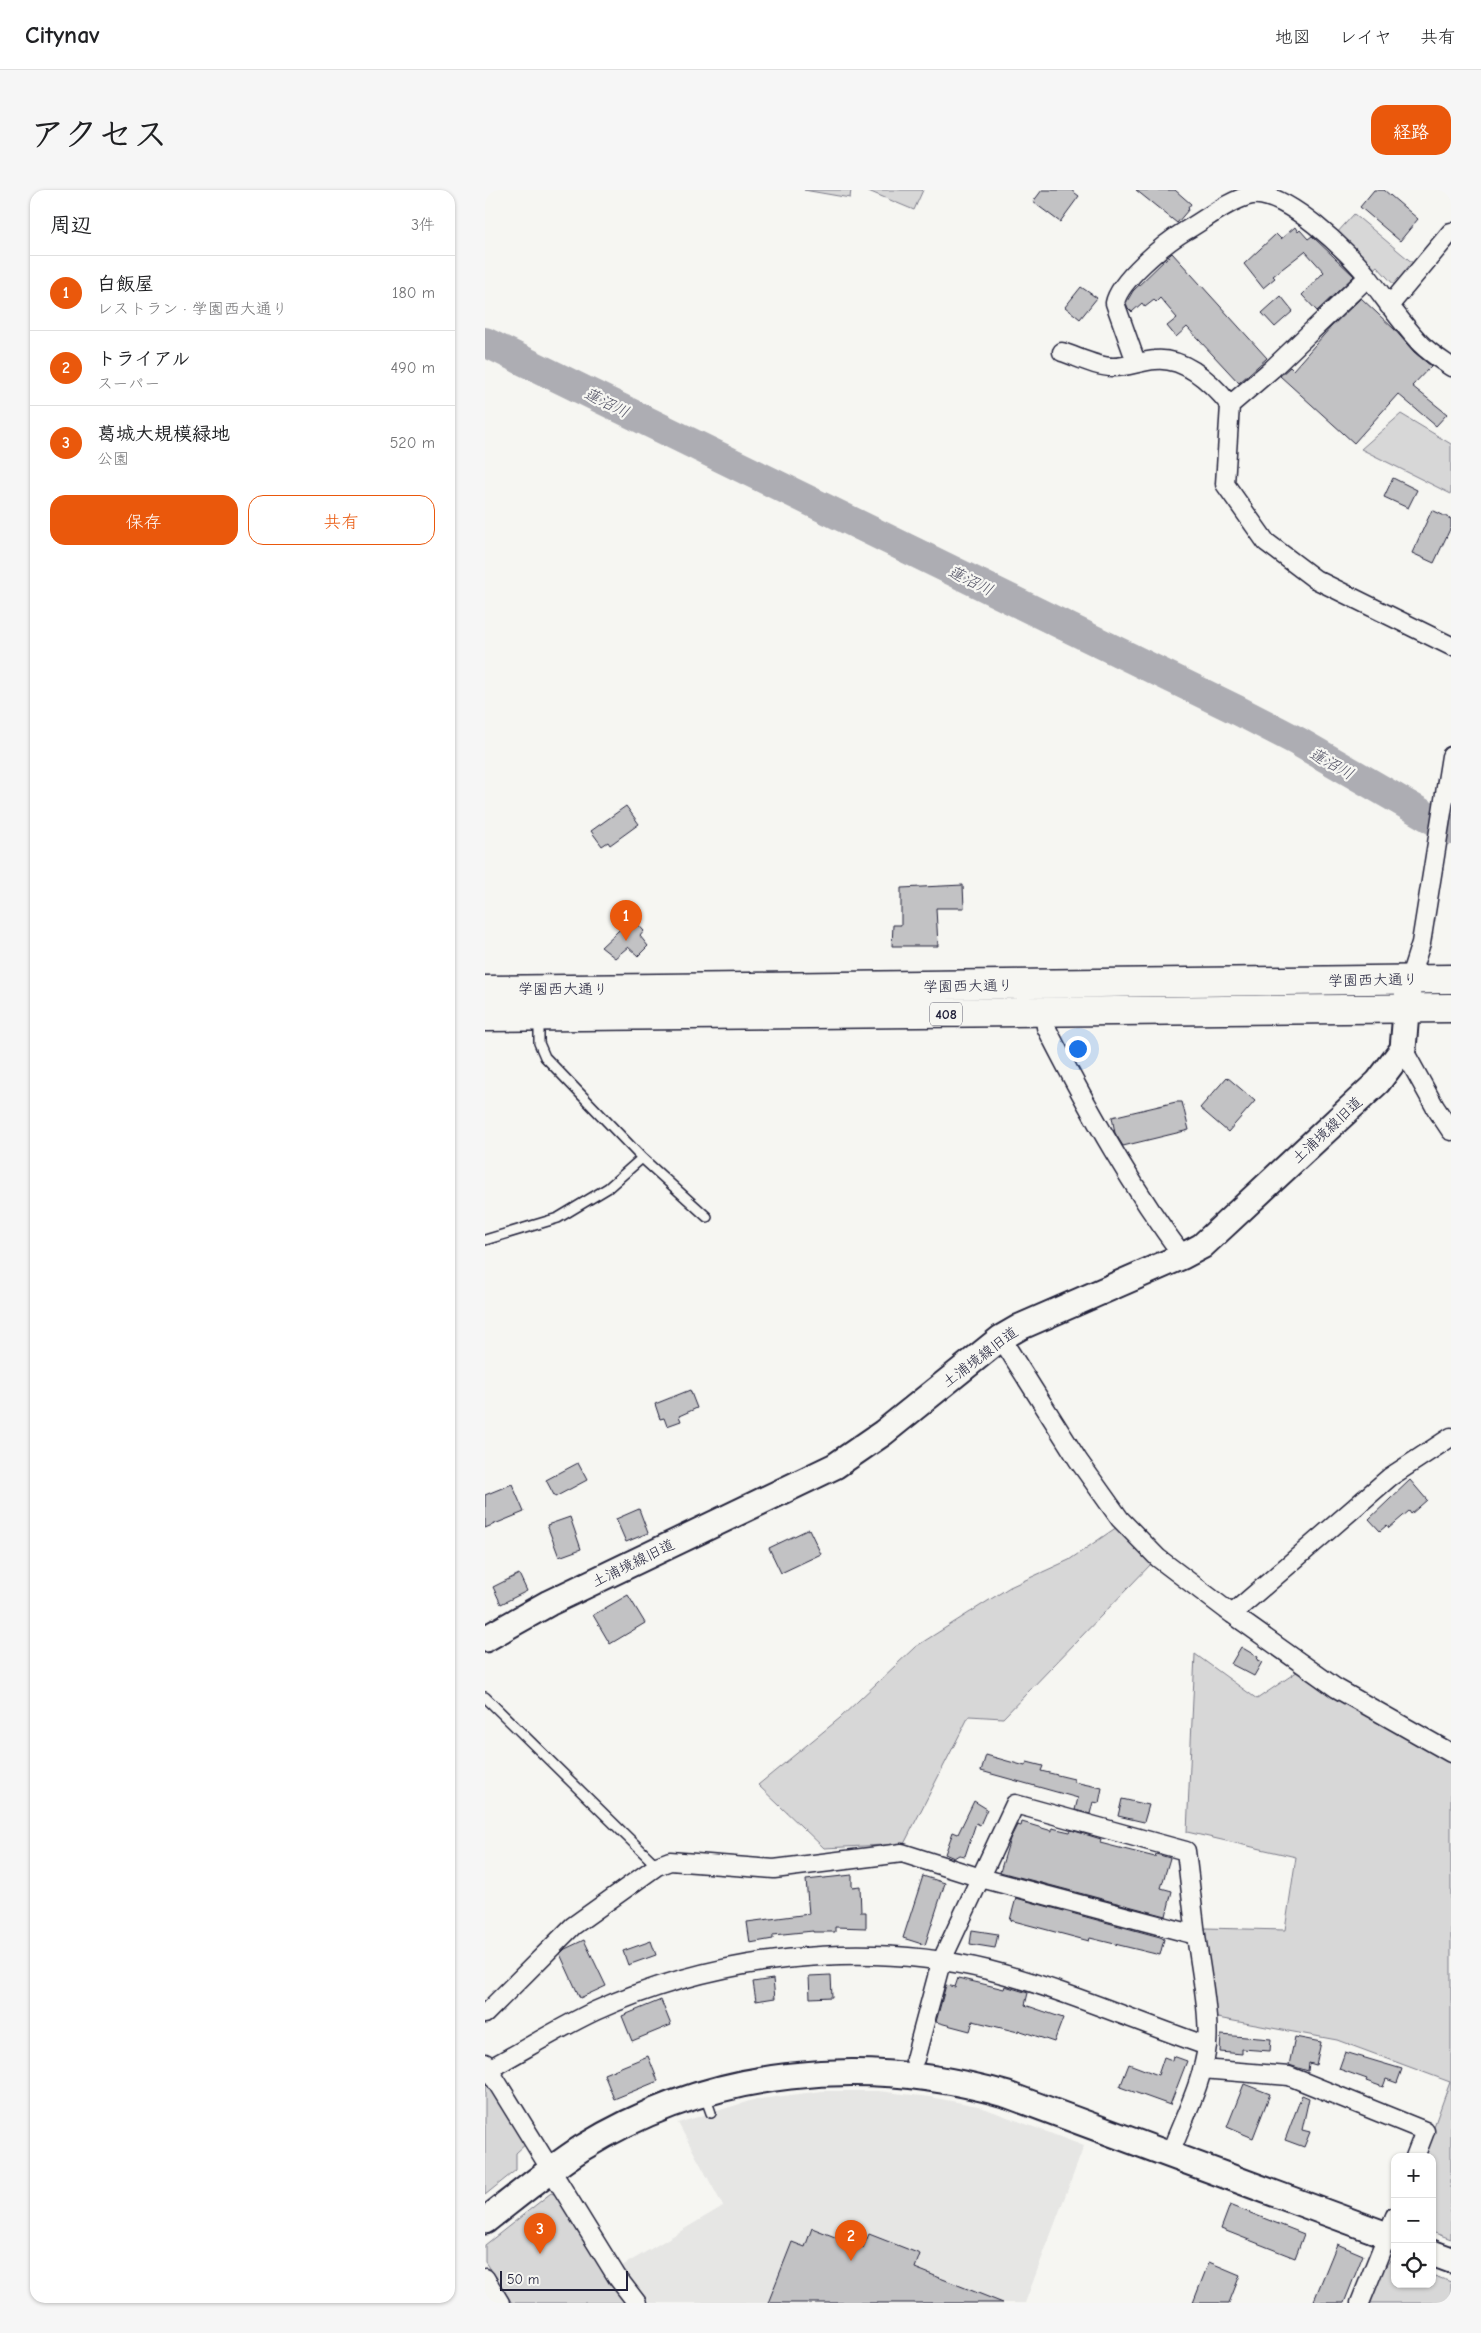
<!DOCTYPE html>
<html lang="ja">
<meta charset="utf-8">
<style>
:root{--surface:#fff;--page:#f6f6f6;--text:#202124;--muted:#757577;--line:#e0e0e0;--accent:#ea580c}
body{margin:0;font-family:"Comic Neue","Klee One",sans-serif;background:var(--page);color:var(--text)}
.controls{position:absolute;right:15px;bottom:15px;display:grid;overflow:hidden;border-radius:10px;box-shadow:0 1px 4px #0004}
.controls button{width:45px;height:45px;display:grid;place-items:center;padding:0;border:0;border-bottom:1px solid var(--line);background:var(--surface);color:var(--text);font:25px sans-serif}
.scale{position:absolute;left:15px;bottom:12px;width:128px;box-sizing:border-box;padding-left:5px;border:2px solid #22223b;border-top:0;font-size:14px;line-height:18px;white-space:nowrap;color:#22223b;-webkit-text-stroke:4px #f6f6f2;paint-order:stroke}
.you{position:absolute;left:592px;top:858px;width:18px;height:18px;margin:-12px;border:4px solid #fff;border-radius:50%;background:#1a73e8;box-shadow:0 0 0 8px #1a73e833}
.badge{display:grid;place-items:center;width:32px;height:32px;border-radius:50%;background:var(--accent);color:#fff;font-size:16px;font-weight:700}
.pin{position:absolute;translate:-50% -41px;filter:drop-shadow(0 1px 2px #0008)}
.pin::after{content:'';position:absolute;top:26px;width:18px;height:15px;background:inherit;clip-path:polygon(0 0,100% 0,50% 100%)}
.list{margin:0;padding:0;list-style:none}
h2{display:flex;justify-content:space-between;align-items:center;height:65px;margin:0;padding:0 20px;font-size:21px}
h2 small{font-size:16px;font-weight:400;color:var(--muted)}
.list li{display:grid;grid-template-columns:32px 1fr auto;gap:15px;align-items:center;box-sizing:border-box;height:75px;padding:0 20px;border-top:1px solid var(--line)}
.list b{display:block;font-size:19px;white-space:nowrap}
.list p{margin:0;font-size:16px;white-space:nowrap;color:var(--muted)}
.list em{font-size:16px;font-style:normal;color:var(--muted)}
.actions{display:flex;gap:10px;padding:15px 20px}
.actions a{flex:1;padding:11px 0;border:1px solid var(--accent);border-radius:15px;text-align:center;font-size:18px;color:var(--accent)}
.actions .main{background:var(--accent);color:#fff}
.icon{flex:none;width:28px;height:28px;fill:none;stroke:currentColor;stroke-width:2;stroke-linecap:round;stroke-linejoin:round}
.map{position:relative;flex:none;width:966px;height:2113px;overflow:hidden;border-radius:15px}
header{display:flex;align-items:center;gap:30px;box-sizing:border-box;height:70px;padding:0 25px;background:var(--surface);border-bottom:1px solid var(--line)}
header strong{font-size:24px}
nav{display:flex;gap:28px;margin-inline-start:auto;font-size:18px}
.intro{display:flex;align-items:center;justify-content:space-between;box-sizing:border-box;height:120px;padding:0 30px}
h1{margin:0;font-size:35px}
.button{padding:12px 22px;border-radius:15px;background:var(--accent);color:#fff;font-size:18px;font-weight:700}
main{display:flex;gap:30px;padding:0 30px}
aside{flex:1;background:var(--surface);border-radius:15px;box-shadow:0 1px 4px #0004}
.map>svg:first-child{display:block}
.built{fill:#e6e6e4}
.green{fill:#d7d7d7;stroke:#7c7c89}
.water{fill:#adadb3;stroke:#757583}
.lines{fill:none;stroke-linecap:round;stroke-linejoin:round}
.river{stroke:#adadb3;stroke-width:30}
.building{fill:#c2c2c4;stroke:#22223b}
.lane-casing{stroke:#22223b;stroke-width:12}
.street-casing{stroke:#22223b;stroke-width:21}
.secondary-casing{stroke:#22223b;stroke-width:29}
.highway-casing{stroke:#22223b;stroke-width:31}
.lane{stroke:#f6f6f2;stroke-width:9}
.street{stroke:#f6f6f2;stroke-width:18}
.secondary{stroke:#f6f6f2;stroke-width:25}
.highway{stroke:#f6f6f2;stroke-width:28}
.labels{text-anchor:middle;stroke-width:4.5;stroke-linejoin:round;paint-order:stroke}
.shield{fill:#f6f6f2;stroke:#626272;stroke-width:1}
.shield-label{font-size:14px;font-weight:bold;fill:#22223b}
.street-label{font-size:15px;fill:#22223b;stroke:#f6f6f2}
.water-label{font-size:16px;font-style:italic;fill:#535365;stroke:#f6f6f2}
</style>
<header>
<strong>Citynav</strong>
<nav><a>地図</a><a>レイヤ</a><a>共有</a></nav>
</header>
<div class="intro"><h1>アクセス</h1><a class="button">経路</a></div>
<main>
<aside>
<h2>周辺<small>3件</small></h2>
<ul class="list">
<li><span class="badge">1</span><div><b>白飯屋</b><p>レストラン · 学園西大通り</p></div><em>180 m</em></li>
<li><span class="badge">2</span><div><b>トライアル</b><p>スーパー</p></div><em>490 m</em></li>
<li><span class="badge">3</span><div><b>葛城大規模緑地</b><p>公園</p></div><em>520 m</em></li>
</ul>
<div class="actions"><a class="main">保存</a><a>共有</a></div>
</aside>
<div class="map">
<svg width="966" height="2113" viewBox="0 0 966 2113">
<rect width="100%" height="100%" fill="#f6f6f2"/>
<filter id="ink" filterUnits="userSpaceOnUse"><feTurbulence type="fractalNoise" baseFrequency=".02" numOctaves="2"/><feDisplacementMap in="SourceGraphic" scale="10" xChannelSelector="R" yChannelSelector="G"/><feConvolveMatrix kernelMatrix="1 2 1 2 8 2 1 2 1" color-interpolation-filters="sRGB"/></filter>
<g filter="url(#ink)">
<path class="built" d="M337 1901H393L445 1907 493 1916 599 1956 540 2113H160L132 2079 238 2016 193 1933 268 1910Z"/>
<path class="green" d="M319 0H366L365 8Z
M381 0H438L429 20Z
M869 24 929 74 911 97 892 76 885 82 851 44Z
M916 224 966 254V304L876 259Z
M632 1337 668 1372 518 1528 484 1526 419 1654 339 1658 273 1595 355 1528 430 1457 525 1397 584 1370Z
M710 1464 772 1509 813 1481 868 1519 966 1570V2049L947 2042V1967H938L965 1892 852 1850 727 1827 720 1738 800 1740 811 1667 702 1642Z
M0 1888 43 1952 31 1963V1980L0 2005Z
M66 2003 74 2006 142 2113H27L0 2072V2055Z
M906 2069 910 2070V2094H947V2085L966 2092V2113H885L898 2080Z"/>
<path class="water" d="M894 590 966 633V647L888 600Z"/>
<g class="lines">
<path class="river" d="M0 152 754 521 812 551 966 640"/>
</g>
<path class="building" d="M557 0H586L594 6 575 32 548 12Z
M651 0H690L706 14 703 18 704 19 692 33Z
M889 0H899L933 29 915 51 875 17Z
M810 37 813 42 815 40 823 49 827 46 869 86 832 121 817 105 839 82 820 61 788 86 790 88 778 98 759 74 791 44 796 49Z
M687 63 782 168 754 193 702 137 691 147 682 136 692 128 675 108 671 112 669 110 660 117 657 113 647 122 643 118 641 113 648 101Z
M596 97 612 108 595 129 580 117Z
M796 106 808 121 790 137 777 123Z
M876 108 909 139 929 162 946 176 927 196 962 224 951 236 913 204 869 253 795 186 805 177 808 180 845 138Z
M908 288 932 300 923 318 899 307Z
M947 320 966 329V337L949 373 927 363Z
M141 616 154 634 125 655 123 652 117 656 106 641Z
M478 695 479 718H451L453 756H407L408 735H416V698Z
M147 728 159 741 155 746 163 756 153 766 143 757 130 768 116 757Z
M742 887 770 911 743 942 715 918Z
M691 912H697L704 940 638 956 630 943 627 927Z
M205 1200 212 1218 194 1226 196 1231 182 1236 179 1228 175 1229 170 1214Z
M93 1273 102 1290 70 1307 61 1290Z
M925 1290 942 1310 926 1324 924 1321 904 1338 902 1335 895 1341 884 1329Z
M27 1294 39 1322 0 1338V1305Z
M154 1319 163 1343 141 1352 131 1329Z
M85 1327 96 1359 74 1367 62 1335Z
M324 1339 336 1364 296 1383 284 1358Z
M34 1384 42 1401 16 1414 8 1397Z
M143 1405 160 1433 125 1454 108 1425Z
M756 1457 773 1467 772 1470 777 1472 769 1486 746 1474Z
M501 1565 540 1576 542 1572 558 1576 556 1581 589 1589V1592L617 1598 614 1613 608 1612 605 1624 590 1620 593 1608 496 1581Z
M637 1609 664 1615 659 1632 633 1626Z
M489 1611 502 1619 495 1635 491 1633 480 1666 474 1665 469 1668 460 1664 468 1642 473 1644Z
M537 1632 567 1641V1638L585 1642 586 1640 616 1649 615 1653 670 1667 671 1664 685 1668 676 1698 687 1701 681 1726 515 1682 525 1649 532 1635 536 1636Z
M367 1685V1697L375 1696 376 1722H381V1738L350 1737V1742H328V1741L288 1745V1749L265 1753 262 1732 324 1724 321 1690Z
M438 1686 460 1693 440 1755 418 1748Z
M531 1708 675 1747 679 1749 675 1765 605 1748 604 1751 525 1730Z
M487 1740 513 1744 510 1758 485 1754Z
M99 1750 121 1796 95 1808 75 1764 80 1759Z
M166 1751 171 1765 143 1775 138 1761Z
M346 1785 347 1807 325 1808 324 1786Z
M473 1788 519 1799 520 1796 543 1803 540 1815 578 1828 569 1852 533 1840V1842L488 1831 485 1841 451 1832 461 1795 470 1797Z
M288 1789 290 1808 271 1811 268 1792Z
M176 1810 186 1835 147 1851 137 1826Z
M736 1845 786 1849 785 1861 757 1859V1864L735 1862Z
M810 1847 836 1852 831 1875 824 1873 823 1881 804 1875Z
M860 1862 917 1879 912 1893 901 1889 898 1897 881 1891 882 1889 854 1879Z
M163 1866 173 1891 129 1909 119 1884Z
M688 1866 702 1871 685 1915 635 1897 644 1874 673 1885 679 1867 687 1870Z
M759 1894 785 1904 768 1948 742 1937Z
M817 1905 824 1908 817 1940 825 1942 819 1957 800 1950Z
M745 2015 819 2044 810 2068 736 2039Z
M327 2038 378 2058 384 2044 435 2064 430 2078 518 2113H283L307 2052 320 2057Z
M852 2054 878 2065 859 2113H828Z
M724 2072 755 2085 744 2113H708Z"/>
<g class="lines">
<g class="lane-casing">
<path id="lane" d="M54 830V853L60 867 157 968 222 1027
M0 1050 73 1028 123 998 157 968
M0 1507 172 1676
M220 1906 226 1923"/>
</g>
<g class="street-casing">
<path id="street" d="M883 87 787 179 745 215 740 294 781 352 830 389 966 456
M904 116 966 42
M577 162C593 167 611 177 628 177 642 177 656 171 670 170 700 167 727 193 745 215
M651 172 630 113C634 91 680 53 700 41 721 29 744 10 767 5 800 0 865 63 884 88 901 110 917 134 936 154 945 163 956 170 966 177
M924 790 936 753 966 566
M559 823 561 837 566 847C605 923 647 998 698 1066
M918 859 950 917 966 941
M516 1148 593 1270 635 1329 673 1368 747 1424 851 1498 966 1563
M747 1424 905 1287 966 1247
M0 1824 88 1736 172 1676 185 1671 289 1679 417 1663 496 1688 711 1745C715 1777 725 1824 722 1855 719 1889 697 1932 685 1964
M430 1869 456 1772 530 1614 701 1661 711 1745
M0 1873 132 2087 152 2113
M4 1879C39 1860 74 1838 110 1821 229 1767 376 1749 503 1780 578 1799 649 1831 722 1856
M717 1879 804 1886 940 1941 930 1967
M0 2088 15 2113
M875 2113 910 2026"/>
</g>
<g class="secondary-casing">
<path id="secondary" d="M0 1449 64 1413 350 1276 398 1243 516 1148 535 1137 698 1066 717 1056 893 892 918 859 923 798
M0 2031C32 2006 63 1980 97 1958 226 1878 380 1864 523 1905L910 2048
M947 2063 966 2070"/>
</g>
<g class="highway-casing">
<path id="highway" d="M0 800 966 789
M0 827 966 818"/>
</g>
<use href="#lane" class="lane"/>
<use href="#street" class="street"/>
<use href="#secondary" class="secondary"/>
<use href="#highway" class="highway"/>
</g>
</g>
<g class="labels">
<rect class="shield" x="445" y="812.5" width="32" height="23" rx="4"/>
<g class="shield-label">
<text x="461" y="829">408</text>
</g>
<g class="street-label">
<text transform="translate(888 790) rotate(-1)" y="5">学園西大通り</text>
<text transform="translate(483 796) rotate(-1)" y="5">学園西大通り</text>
<text x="78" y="804">学園西大通り</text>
<text transform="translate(842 940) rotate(-43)" y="5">土浦境線旧道</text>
<text transform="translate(495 1167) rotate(-37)" y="5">土浦境線旧道</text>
<text transform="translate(148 1373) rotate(-26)" y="5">土浦境線旧道</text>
</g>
<g class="water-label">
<text transform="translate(122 212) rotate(26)" y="6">蓮沼川</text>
<text transform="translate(486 390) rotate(26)" y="6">蓮沼川</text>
<text transform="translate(847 573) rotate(29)" y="6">蓮沼川</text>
</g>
</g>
</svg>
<div class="controls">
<button>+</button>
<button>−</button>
<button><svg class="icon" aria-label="locate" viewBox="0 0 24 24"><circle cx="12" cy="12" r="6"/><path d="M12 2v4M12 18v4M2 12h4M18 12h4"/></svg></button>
</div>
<div class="scale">50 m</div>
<div class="you"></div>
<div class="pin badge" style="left:141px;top:751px">1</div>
<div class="pin badge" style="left:366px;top:2071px">2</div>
<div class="pin badge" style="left:55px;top:2064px">3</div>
</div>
</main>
